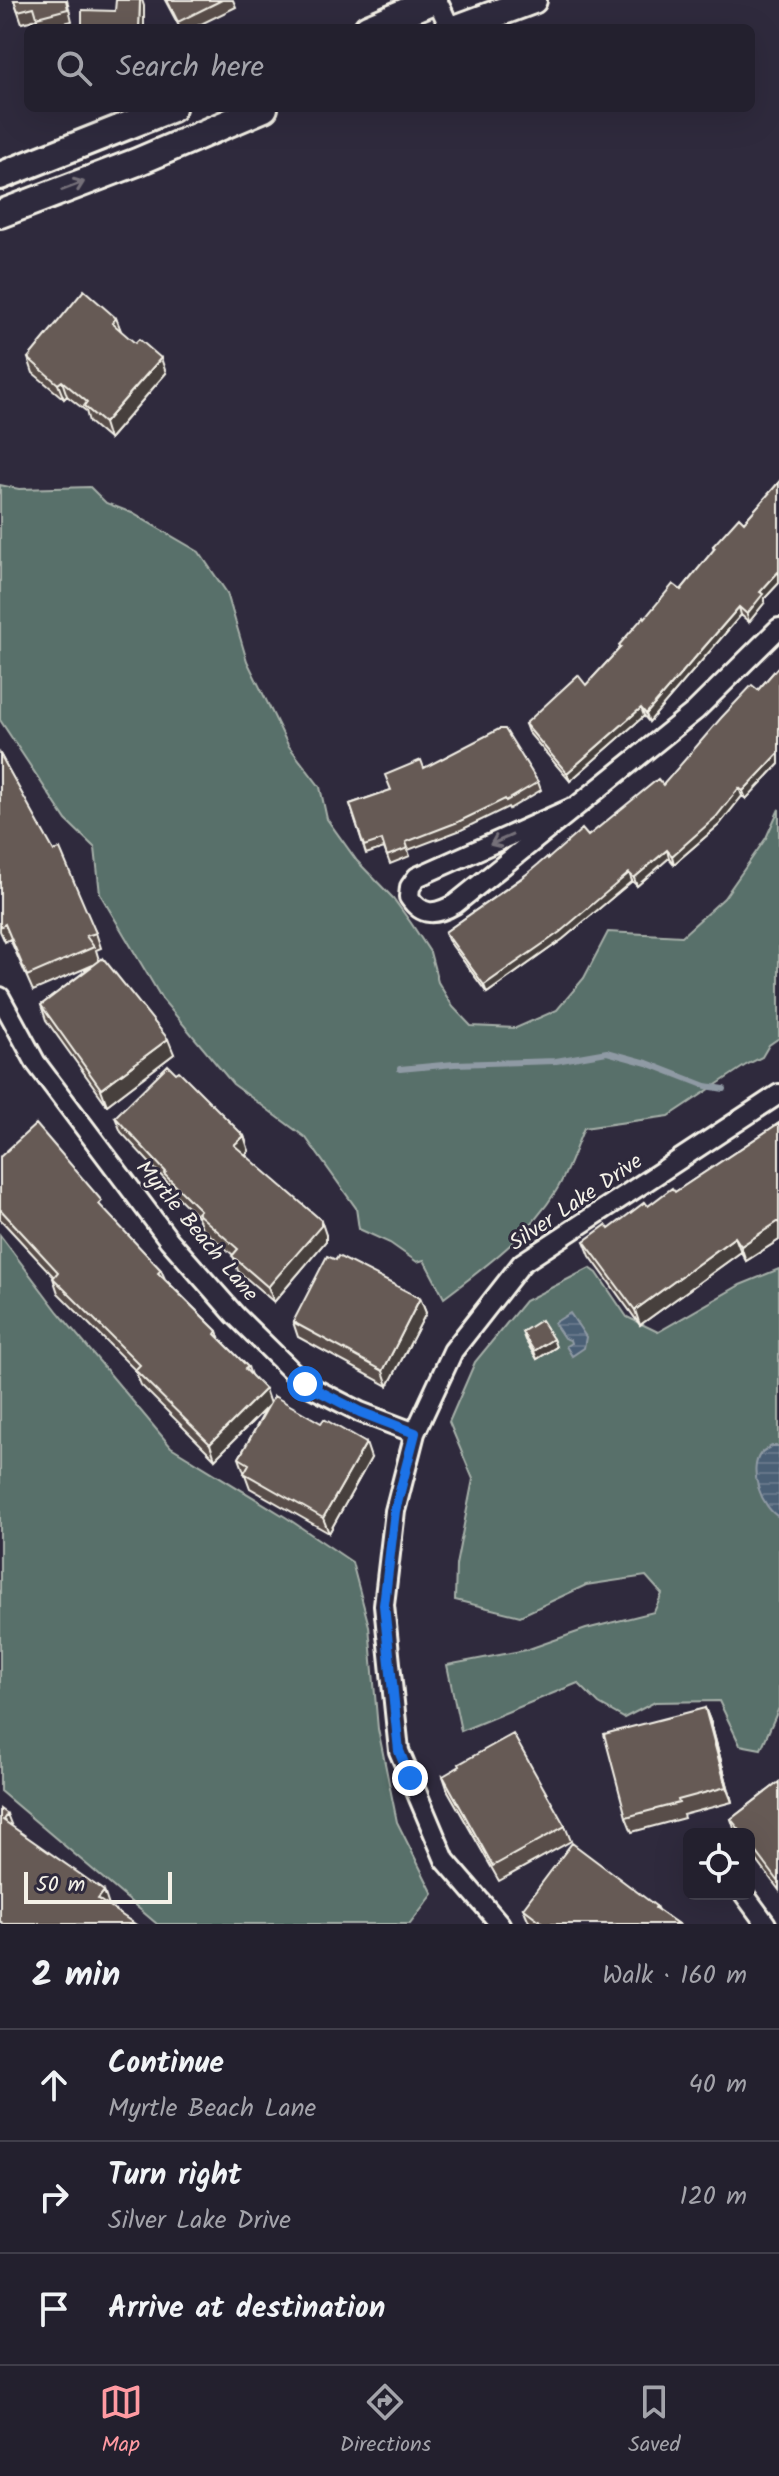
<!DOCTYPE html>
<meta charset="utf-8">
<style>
:root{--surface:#23202e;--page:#2b2836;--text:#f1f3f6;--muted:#a3a3aa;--line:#403e4a;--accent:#ff9aa2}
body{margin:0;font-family:Kalam,sans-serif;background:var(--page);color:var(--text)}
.controls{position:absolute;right:24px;bottom:24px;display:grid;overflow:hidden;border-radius:12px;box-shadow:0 8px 32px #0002}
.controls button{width:72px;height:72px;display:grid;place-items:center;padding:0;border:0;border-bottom:2px solid var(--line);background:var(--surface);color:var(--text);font:40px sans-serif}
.scale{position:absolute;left:24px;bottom:20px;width:148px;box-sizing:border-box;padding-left:8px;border:4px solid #f4f1e8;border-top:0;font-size:22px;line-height:28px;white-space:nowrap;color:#f4f1e8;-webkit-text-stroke:6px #2f2a3d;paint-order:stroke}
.stop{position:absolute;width:24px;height:24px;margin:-18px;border:6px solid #1a73e8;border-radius:50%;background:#fff}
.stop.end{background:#1a73e8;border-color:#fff;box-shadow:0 2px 8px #0008}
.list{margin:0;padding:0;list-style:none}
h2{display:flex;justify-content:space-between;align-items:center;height:104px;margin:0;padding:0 32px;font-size:34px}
h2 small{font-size:26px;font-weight:400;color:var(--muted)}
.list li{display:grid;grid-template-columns:52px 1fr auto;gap:24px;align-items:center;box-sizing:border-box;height:112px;padding:0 32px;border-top:2px solid var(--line)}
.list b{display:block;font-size:30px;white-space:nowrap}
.list p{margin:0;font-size:26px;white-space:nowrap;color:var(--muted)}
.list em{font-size:26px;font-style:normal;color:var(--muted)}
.icon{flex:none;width:44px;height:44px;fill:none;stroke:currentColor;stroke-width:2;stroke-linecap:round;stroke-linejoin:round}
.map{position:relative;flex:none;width:779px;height:1924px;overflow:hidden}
.search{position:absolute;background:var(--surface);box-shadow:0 8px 32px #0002;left:24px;right:24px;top:24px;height:88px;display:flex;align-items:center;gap:20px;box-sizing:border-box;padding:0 28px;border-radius:12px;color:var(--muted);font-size:30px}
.sheet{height:440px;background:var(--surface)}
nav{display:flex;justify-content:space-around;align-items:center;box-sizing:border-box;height:112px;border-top:2px solid var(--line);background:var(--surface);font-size:22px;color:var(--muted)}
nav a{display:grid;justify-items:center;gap:4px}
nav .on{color:var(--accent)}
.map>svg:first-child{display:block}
.green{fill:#596f6a;stroke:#a6b0a9;stroke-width:2}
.water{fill:url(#water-rules);stroke:#8f9aa4;stroke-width:2}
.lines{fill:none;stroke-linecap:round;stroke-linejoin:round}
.stream{stroke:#8f9aa4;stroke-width:6}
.street-casing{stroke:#f4f1e8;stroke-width:24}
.secondary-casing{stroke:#f4f1e8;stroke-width:32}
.street{stroke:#2f2a3d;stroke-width:18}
.secondary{stroke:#2f2a3d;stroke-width:26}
.wall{fill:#584d49;stroke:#f4f1e8;stroke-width:2}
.shaded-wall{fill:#473f3c;stroke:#f4f1e8;stroke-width:2}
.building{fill:#665a55;stroke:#f4f1e8;stroke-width:2}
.oneway{stroke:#747079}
.route{stroke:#1a73e8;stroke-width:10}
.labels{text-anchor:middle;stroke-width:6;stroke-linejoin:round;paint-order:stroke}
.street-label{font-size:22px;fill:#f4f1e8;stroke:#2f2a3d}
</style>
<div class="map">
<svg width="779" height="1924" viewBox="0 0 779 1924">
<defs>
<pattern id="water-rules" width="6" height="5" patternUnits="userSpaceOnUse" patternTransform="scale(2)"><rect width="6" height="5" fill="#4b6076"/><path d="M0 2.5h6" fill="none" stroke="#66778a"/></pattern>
</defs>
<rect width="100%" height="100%" fill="#2f2a3d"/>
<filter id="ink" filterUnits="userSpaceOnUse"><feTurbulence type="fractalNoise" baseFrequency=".0125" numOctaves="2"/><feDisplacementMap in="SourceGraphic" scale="16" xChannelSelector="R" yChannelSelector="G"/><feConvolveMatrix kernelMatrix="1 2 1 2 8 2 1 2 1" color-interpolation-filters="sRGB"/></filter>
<g filter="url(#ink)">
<path class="green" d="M0 485 19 489 90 487 106 503 132 513 199 552 227 593 247 661 288 745 320 787 327 819 357 861 393 898 411 923 430 952 438 982 453 1007 471 1026 516 1028 557 1010 584 978 608 932 682 936 724 898 766 838 779 809V1038L769 1045 762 1057 746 1065 669 1116 584 1128C575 1148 568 1172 556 1191 529 1235 485 1267 444 1298L424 1260 417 1262 390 1243 359 1229 356 1208 306 1138 233 1084 162 999 100 894 95 848 66 820 0 720Z
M0 1235 58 1312 171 1447 287 1518 352 1562 369 1626 378 1729 397 1822 433 1894 410 1924H157L0 1791Z
M590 1268 597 1273 627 1317 658 1332 740 1285 779 1269V1708L761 1749 740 1745 719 1701 655 1702 624 1718 599 1704 578 1683 461 1731 447 1665 526 1650 586 1629 654 1612 662 1594 646 1576 586 1585 520 1616 455 1600 456 1565 473 1479 449 1422 475 1362 525 1301Z"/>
<path class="water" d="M570 1313 586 1337 584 1348 572 1356 566 1346 571 1343 570 1340 564 1338 554 1323Z
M772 1446H779V1517C762 1508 747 1470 761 1453 763 1451 770 1447 772 1446Z"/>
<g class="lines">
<path class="stream" d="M400 1069 454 1064 556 1061 607 1052 647 1063 706 1086 724 1089"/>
<g class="street-casing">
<path id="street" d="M437 0 450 28
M572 808 417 877 410 887 409 897C422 917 436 915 455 904L695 711 779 628
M0 997 36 1063 169 1240 235 1315 305 1384 360 1412 415 1433
M744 1894 766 1924
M500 1924 445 1860 399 1751 384 1605 395 1511 415 1433 453 1351 522 1263 779 1094"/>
</g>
<g class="secondary-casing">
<path id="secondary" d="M368 28 434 0
M458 28 533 0
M0 176 172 108
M0 214 137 162 264 108"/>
</g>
<use href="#street" class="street"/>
<use href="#secondary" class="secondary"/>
</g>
<path class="wall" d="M14 0H67L72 21 45 28H41L37 19 22 23Z
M165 0H233L236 7 193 28H180Z
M116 318 121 332 166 373 109 439 89 422 86 411 67 396 64 399 33 373 28 358Z
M779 482V583L764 599 765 602 749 622 741 615 649 722 644 716 570 781 528 732 525 724 586 685 620 648 619 645 645 618 681 590 714 550 713 546 744 522Z
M779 666V764L746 799 742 796 719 825 674 864 669 858 637 886 632 881 563 939 487 993 448 940 445 932 548 859 588 836 663 785 758 690Z
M0 754 96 933 101 948 96 950 99 960 174 1054 107 1105 46 1020 41 1005 93 965 33 991 10 939 5 942 0 931Z
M424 768 538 782 541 790 509 809 508 807 461 830 408 850 410 856 390 864 384 848 366 854 350 804 391 790Z
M115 1117 244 1136 249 1151 245 1155 326 1235V1241L274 1302 238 1271 233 1255 202 1228 198 1217 170 1189 168 1183 121 1132Z
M779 1123V1240L746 1261 741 1252 640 1325 590 1256 584 1241 609 1229 675 1192Z
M0 1157 105 1211 161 1270 165 1279 217 1331 220 1339 248 1367 251 1375 270 1403 371 1458 329 1533 250 1488 239 1458 268 1406 215 1459 141 1385 135 1370 58 1293 53 1278 54 1277 0 1219Z
M420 1298 426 1313 388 1386 298 1337 293 1322Z
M522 1332 553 1339 556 1347 537 1359 525 1340Z
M705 1708 711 1723 732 1802 683 1815 684 1818 632 1832 626 1817Z
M443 1776 565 1826 571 1841 499 1881 448 1791Z
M779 1782V1890L749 1850V1834H736L731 1819Z
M656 1906 658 1910 678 1924H530L523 1908Z"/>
<path class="shaded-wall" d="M140 0H142L144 6V28H139Z
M116 318 122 333 112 323Z
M161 358 166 373 109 439 104 423Z
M62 381 67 396 64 399 58 384Z
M779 571V583L764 599 765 602 749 622 747 614 760 592Z
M739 607 741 615 649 722 646 714Z
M641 708 644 716 570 781 567 773Z
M779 753V764L746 799 743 791Z
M739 788 742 796 719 825 674 864 672 856Z
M667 850 669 858 637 886 634 878Z
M629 873 632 881 563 939 487 993 484 985Z
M168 1039 174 1054 107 1105 101 1089Z
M244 1136 249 1151 240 1160 234 1145Z
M321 1220 326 1235V1241L274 1302 268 1287Z
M779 1221V1240L746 1261 741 1246Z
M735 1237 741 1252 640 1325 635 1310Z
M420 1298 426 1313 388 1386 383 1371Z
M553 1339 556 1347 537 1359 534 1351Z
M265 1389 270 1404 215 1459 210 1444Z
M366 1443 371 1458 329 1533 323 1518Z
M705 1708 711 1723 732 1802 726 1787Z
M7 1814 13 1829 3 1820Z
M104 1891 109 1906 103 1915 98 1899Z"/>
<path class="building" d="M14 0H66L68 9 37 17 34 7 18 11Z
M116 0H140L139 28H82V10L115 11Z
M167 0H222L178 22Z
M84 290 116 318 112 323 135 343 139 339 161 358 104 423 84 406 87 402 62 381 58 384 28 358Z
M779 482V571L760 592 763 594 747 614 739 607 646 714 641 708 567 773 525 724 578 675 586 685 621 647 619 645 644 616 645 618 673 584 681 590 715 548 713 546 739 517 744 522Z
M779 666V753L743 791 739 788 716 817 672 856 667 850 634 878 629 873 560 932 484 985 445 932 522 878 547 857 548 859 582 829 588 836 658 779 663 785 721 718 752 685 758 690Z
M499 729H505L538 782 506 801 505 799 458 822 406 842 408 848 387 856 382 840 364 846 350 804 391 790 385 775 421 760 424 768Z
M0 754 54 851 60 849 96 933 86 936 94 947 27 976 5 924 0 927Z
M103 958 168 1039 101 1089 41 1005Z
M168 1065 176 1073 179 1071 244 1136 234 1145 321 1220V1226L268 1287 232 1256 238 1249 197 1213 200 1210 164 1174 166 1172 115 1117Z
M779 1123V1221L741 1246 735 1237 635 1310 584 1241 606 1225 609 1229 645 1202 648 1206 672 1188 675 1192Z
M36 1124 102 1201 99 1204 161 1270 158 1273 217 1331 215 1334 248 1367 245 1369 265 1389 210 1444 135 1370 140 1365 53 1278 58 1272 0 1209V1157Z
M327 1256 336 1260 338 1256 420 1298 383 1371 293 1322Z
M541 1320 553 1339 534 1351 522 1332Z
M274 1396 321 1423 324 1419 366 1443 323 1518 244 1473 249 1464 239 1458Z
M705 1708 726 1787 678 1800 679 1803 626 1817 604 1734Z
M513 1734 565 1826 493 1866 443 1776 460 1766 459 1764Z
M779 1782V1882L749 1842V1834H743L731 1819Z
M0 1809 7 1814 3 1820 104 1891 98 1899 135 1924H4L0 1921Z
M572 1843 656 1906 655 1908 678 1924H544L523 1908Z"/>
<defs><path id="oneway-shaft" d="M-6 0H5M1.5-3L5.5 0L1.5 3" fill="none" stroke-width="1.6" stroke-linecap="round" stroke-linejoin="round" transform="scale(2)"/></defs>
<g class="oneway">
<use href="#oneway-shaft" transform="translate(73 186) rotate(-21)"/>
<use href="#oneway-shaft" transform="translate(501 840) rotate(156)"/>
</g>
</g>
<g class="lines" filter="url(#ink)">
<path class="route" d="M305 1384 360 1412 415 1433 395 1511 384 1605 399 1751 410 1778"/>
</g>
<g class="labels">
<g class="street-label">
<text transform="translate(575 1201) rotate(-34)" y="8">Silver Lake Drive</text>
<text transform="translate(198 1230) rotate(50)" y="8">Myrtle Beach Lane</text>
</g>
</g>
</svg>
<div class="controls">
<button><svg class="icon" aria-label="locate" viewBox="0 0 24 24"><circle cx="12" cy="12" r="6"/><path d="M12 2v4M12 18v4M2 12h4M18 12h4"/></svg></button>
</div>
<div class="scale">50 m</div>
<div class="stop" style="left:305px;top:1384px"></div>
<div class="stop end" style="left:410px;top:1778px"></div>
<div class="search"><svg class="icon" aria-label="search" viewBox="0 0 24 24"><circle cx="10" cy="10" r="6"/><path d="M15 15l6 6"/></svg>Search here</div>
</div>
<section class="sheet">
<h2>2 min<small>Walk · 160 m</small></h2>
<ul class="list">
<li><svg class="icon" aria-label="ahead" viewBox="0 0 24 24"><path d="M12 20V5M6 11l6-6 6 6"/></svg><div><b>Continue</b><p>Myrtle Beach Lane</p></div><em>40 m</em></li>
<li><svg class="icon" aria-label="right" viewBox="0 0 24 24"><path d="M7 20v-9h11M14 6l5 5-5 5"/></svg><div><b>Turn right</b><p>Silver Lake Drive</p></div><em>120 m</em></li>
<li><svg class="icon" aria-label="arrive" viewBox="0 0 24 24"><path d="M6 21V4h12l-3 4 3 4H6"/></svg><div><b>Arrive at destination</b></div></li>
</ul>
</section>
<nav>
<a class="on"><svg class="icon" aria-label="map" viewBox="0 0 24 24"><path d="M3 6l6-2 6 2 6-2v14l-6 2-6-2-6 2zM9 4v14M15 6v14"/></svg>Map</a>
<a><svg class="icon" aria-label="directions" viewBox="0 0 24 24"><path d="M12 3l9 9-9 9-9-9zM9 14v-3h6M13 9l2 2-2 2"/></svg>Directions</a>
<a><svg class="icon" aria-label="saved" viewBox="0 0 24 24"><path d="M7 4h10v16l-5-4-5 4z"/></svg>Saved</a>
</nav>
